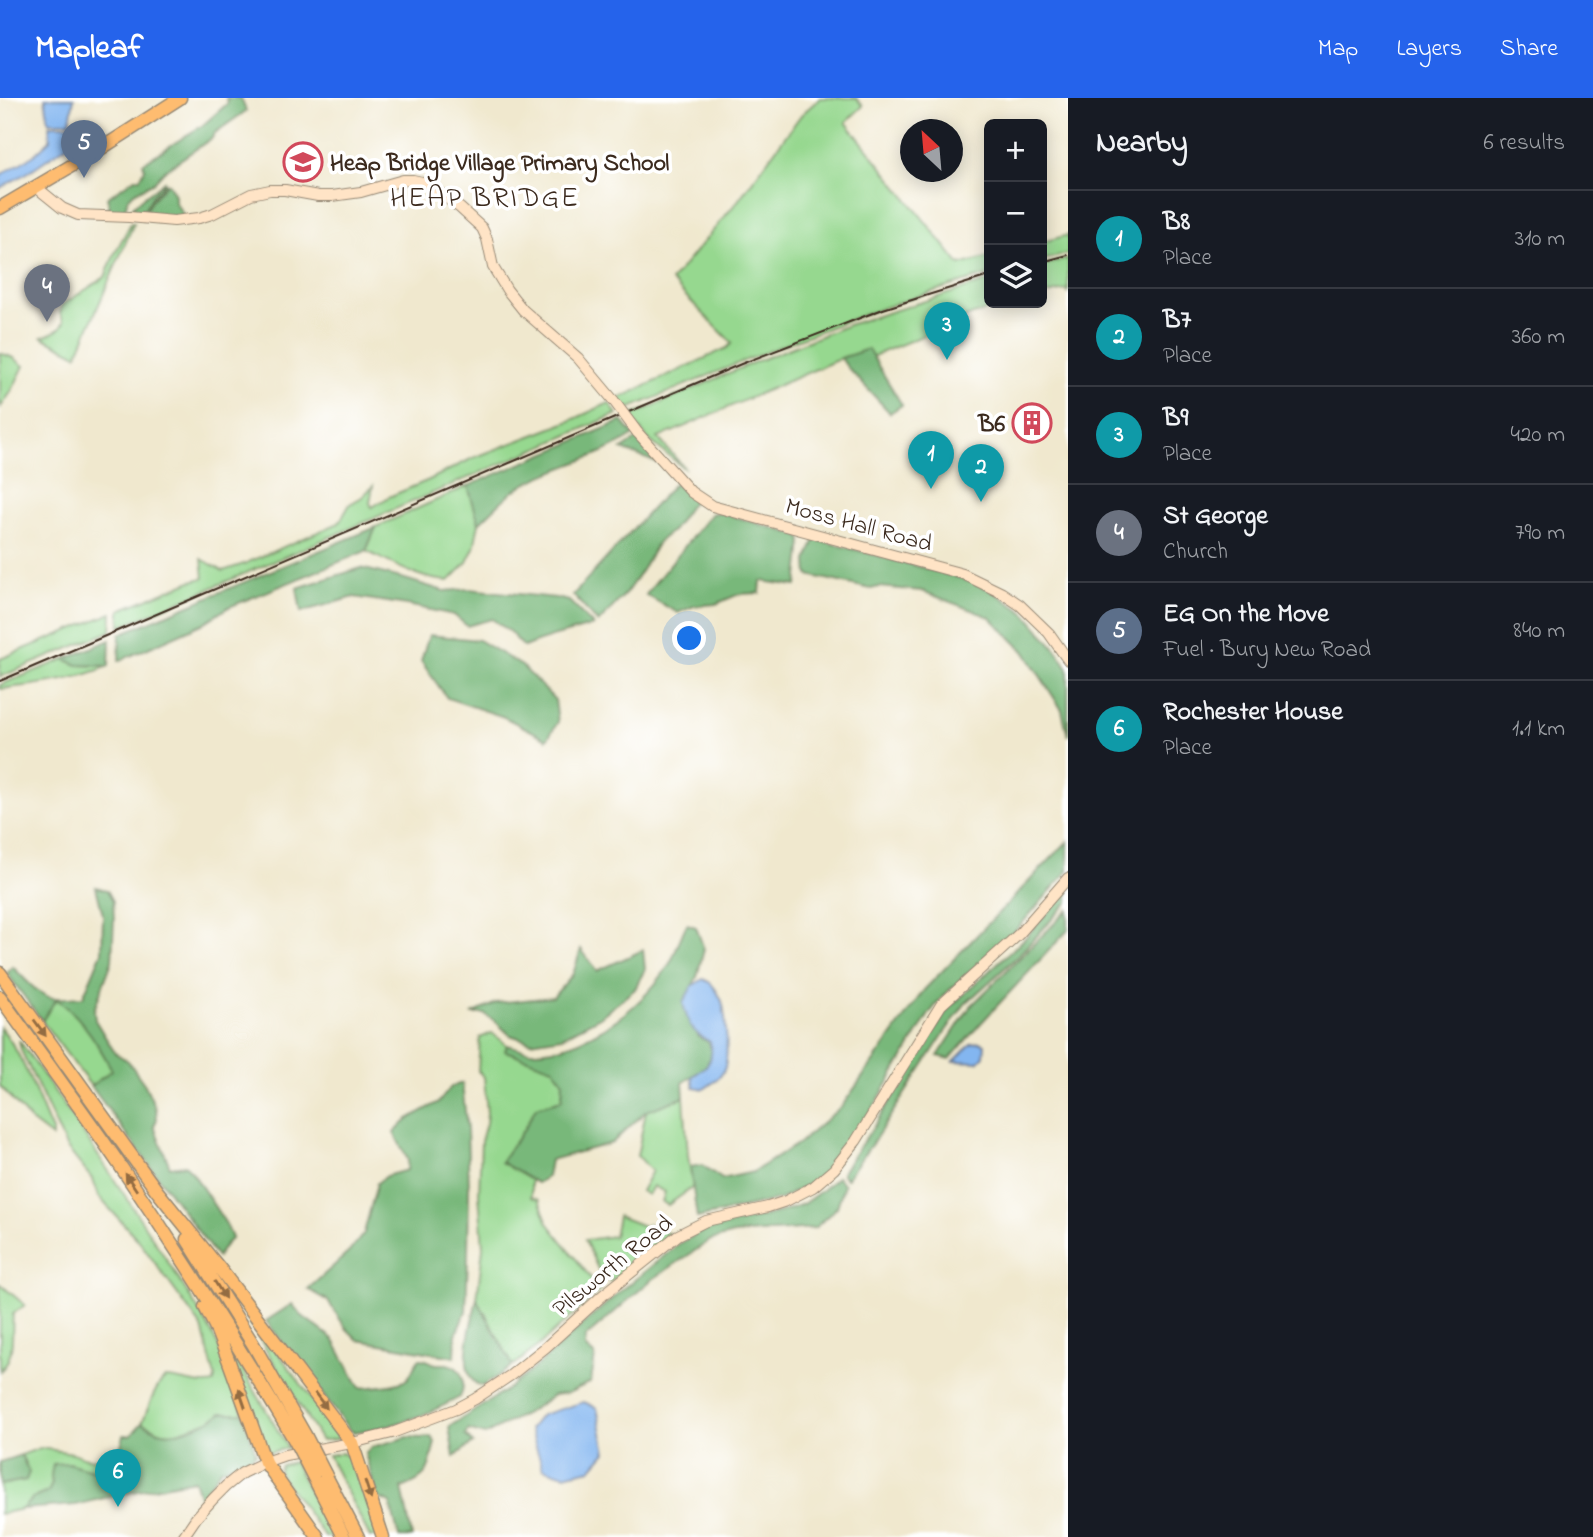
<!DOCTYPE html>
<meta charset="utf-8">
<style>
:root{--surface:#171b24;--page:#242831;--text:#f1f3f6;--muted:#9ea1a6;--line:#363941;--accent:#2563eb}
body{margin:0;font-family:"Indie Flower",sans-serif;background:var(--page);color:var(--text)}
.controls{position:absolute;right:21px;top:21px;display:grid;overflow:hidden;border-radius:10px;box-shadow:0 4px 18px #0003}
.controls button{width:63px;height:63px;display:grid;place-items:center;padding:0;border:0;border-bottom:2px solid var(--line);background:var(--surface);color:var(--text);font:35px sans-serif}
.compass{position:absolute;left:900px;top:21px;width:63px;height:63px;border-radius:50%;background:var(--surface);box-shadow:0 4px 18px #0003;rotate:334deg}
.you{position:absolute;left:690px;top:541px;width:24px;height:24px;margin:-18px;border:5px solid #fff;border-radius:50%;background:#1a73e8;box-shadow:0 0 0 10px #1a73e833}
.badge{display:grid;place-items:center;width:46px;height:46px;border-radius:50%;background:var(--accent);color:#fff;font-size:23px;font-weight:700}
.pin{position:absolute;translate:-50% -58px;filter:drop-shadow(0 2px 4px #0008)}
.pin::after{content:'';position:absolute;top:37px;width:24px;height:21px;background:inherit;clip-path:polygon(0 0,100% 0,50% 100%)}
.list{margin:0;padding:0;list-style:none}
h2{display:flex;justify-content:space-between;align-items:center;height:91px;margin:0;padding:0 28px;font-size:30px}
h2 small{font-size:23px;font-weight:400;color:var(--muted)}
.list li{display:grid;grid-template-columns:46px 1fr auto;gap:21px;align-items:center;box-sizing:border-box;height:98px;padding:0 28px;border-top:2px solid var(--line)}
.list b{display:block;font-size:26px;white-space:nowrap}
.list p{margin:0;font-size:23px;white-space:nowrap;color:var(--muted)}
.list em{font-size:23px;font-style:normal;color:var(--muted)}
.icon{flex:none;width:38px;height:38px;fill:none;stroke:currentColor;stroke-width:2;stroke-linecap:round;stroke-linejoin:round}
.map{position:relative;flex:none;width:1068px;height:1439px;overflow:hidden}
header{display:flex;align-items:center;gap:42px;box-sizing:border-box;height:98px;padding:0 35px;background:var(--accent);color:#fff}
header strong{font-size:33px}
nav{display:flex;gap:38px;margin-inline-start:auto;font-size:24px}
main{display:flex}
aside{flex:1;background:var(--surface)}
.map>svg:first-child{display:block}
.green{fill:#96d88f;stroke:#688156;stroke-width:2}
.forest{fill:#78b87a;stroke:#5a714c;stroke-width:2}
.water{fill:#83b6f0;stroke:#5f7087;stroke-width:2}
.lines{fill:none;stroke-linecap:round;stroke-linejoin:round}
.secondary-casing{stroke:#968976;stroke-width:12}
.highway-casing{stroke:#968976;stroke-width:15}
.secondary{stroke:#ffe4c6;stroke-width:10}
.highway{stroke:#febc70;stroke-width:12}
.rail{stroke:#3b2a1e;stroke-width:2}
.secondary-bridge-casing{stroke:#968976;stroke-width:12;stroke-linecap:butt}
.highway-bridge-casing{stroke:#968976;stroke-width:15;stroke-linecap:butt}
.secondary-bridge{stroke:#ffe4c6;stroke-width:10}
.highway-bridge{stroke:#febc70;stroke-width:12}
.oneway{fill:#936c43}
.labels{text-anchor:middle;stroke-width:7;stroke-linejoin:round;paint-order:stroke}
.poi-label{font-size:24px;font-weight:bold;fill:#3b2a1e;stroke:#fff;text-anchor:start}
.street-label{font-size:24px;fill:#3b2a1e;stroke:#fff}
.quarter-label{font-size:28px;letter-spacing:2px;fill:#3b2a1e;stroke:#fff}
</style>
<header>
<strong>Mapleaf</strong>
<nav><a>Map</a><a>Layers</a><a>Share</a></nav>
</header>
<main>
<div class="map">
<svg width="1068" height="1439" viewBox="0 0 1068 1439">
<rect width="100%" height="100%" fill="#fff"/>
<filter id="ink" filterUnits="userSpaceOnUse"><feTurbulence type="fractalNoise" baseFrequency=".0143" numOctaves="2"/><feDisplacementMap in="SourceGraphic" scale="14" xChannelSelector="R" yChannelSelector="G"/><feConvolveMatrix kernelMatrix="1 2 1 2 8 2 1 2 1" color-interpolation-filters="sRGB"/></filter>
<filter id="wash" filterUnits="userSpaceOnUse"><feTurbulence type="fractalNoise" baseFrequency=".00686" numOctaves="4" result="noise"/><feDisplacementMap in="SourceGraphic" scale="28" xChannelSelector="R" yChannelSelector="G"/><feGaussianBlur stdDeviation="1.57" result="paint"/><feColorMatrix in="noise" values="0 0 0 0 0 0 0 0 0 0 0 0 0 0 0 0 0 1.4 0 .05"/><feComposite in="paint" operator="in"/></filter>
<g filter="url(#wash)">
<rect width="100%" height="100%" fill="#f0e8ce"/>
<path class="green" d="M820 0H856L863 8 846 24 960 167 989 159V177C864 211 745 262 626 312L619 302 620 300 727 250 732 245 671 183 737 104 801 17Z
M131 125H134L77 257 42 239C52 235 60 233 64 224L60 215 62 207 105 179 115 155Z
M1068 137V156L1042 162V144Z
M1068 161V195L1066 192 1042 197V167Z
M989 183V205H1010L973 217 871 259 846 258 658 340 685 371 648 341 630 318 750 266 848 227Z
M0 255 14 260 24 268 11 294 0 310Z
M609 305 617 316 120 529V512L191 483 204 480 202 461 223 473 244 466 339 425 350 406 362 399 373 388 370 405 372 409 391 398 429 382 473 360 570 323Z
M468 388 479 425 474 450 466 466 449 483C419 482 392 465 366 453L376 429Z
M112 515 111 533 0 579V561Z
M65 561 77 567 109 568C75 583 37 586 1 591L0 590V587Z
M56 900C80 916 99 947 112 972L91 988 42 923Z
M0 929C22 954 38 1002 52 1033V1039L31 1023 0 988Z
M492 935 507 947 506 953 554 970 563 983 562 1002 536 1009 524 1031 501 1064 531 1082V1099L539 1102 548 1125 600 1192 543 1244 513 1268 477 1201 483 1149 479 1096 481 1043 486 1025 487 1015 484 979 478 973 480 940Z
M19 942C84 1035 147 1129 207 1226L219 1249 243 1315H221L212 1322 174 1335H164L142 1325C149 1309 153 1292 165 1280 181 1280 198 1289 214 1285L215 1279 202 1230 139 1143 99 1099 93 1082 66 1049 21 952Z
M684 999 688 1058 693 1089 668 1107 662 1104 665 1094 653 1088 648 1097 641 1093 652 1073C646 1069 645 1063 637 1058L646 1013Z
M618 1118 646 1129 648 1126 669 1136 610 1184 605 1178 602 1180 585 1142 614 1138Z
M221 1177 339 1338 336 1341 321 1343Z
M0 1186 25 1207 13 1216C11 1234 16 1260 0 1273Z
M214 1222 288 1350 271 1354 267 1353Z
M40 1350 73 1355 83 1359 93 1361 110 1356 113 1366 102 1375 68 1365 51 1377 52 1386 48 1394 33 1400 22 1411 0 1416V1387L26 1381 29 1374 21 1357Z
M342 1355 348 1358 354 1364 380 1439H370L328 1357Z
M294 1364 334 1439H325L281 1378 279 1372 281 1367Z"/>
<path class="forest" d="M226 0H241L246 13 215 35 212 40 164 73 154 84 134 95 128 101 124 114 106 113 110 110 107 100 135 80H140L145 71 143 65 203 27 228 5Z
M164 83 165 85 153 97 144 112H141V114H133L132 111C139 99 154 93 164 83Z
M168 85 175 97V104L184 118 173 119 146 115C148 103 159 94 168 85Z
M868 251 902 307 890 315 847 269 841 260Z
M622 323 634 337C599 361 556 368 520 389 505 398 491 414 479 425L468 388Z
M637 341 657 365 622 351Z
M675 385 694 402 673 432 658 444 642 472 626 495 598 525 573 497Z
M719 414 800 438 802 443 797 488 761 483 760 495 739 496 716 506 694 508 678 515 646 497 653 487 711 416Z
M376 429 366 453 229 509 202 526 119 563 120 536Z
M815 441 969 482 991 492 1025 515 1056 551 1068 570V638L1062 612 1024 553 990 519 922 493 879 489 871 491 808 477 807 463Z
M361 470 405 481 444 493 469 491 556 500 569 503 593 527C570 535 546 539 524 549L510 534 492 521 467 528 454 517 407 507 354 499 301 514 297 490Z
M429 537 478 542 522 568 555 602 558 624 547 641 504 619 447 600 421 563Z
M110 542 109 568 77 567 65 561Z
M1068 743V773L1016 832 943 898 929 916 866 1022 831 1069 812 1085 781 1101 697 1120 690 1069 702 1067 722 1081 753 1074 799 1045 842 1008 924 892Z
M96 789 107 792 113 803 114 821 112 863 94 912 95 922 115 955 128 963 145 987 156 1011 157 1021 154 1028 170 1069 185 1067 192 1074 226 1126 232 1140 225 1147 217 1159 91 988 112 972C99 947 80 916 56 901L42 923 7 875 13 869C24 880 38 898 54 900 63 901 74 899 83 899L102 854 103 817Z
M1068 791V804L1018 858 965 906 945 934 874 1043 846 1081 842 1075 844 1071 874 1028 948 911 1025 840Z
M1068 812V832L981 925 950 961 938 958 970 909Z
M687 826 696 829 704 851 697 879 683 905 699 939 709 944 712 957 706 968 683 985 684 999 646 1013 612 1045 550 1062 547 1079 537 1085 501 1064 524 1031 536 1009 562 1002 563 983 553 970 505 953 507 947C516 949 525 953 533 953 584 953 640 911 667 870 676 857 679 840 687 826Z
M581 851 597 873 643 852 645 871 635 891 600 919 562 939 531 944 510 937 495 923 484 916H472L496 905 553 899 573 876Z
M462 985 467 1032 469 1089 468 1157 466 1213 456 1236 455 1259 358 1242 346 1230 327 1202 308 1191 349 1154 364 1135 377 1085 386 1078 407 1072 408 1062 394 1035 408 1021 439 1004 451 989Z
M837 1079 844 1087 837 1109 815 1130 734 1136 711 1142 650 1183 586 1239 585 1249 595 1258 591 1284 568 1295 554 1297 530 1313 485 1337 468 1332 465 1337 473 1345 454 1359 449 1329 505 1293 537 1268 616 1197 680 1145 703 1133 784 1113 803 1106 821 1093Z
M477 1201 513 1268 483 1288C453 1283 473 1220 477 1201Z
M292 1206 301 1217 333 1241 360 1290C371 1289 400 1288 407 1281 412 1276 414 1267 419 1261 427 1260 428 1264 436 1266 438 1266 445 1266 447 1266 464 1269 466 1286 460 1299 430 1316 388 1331 353 1334L349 1331 266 1223Z
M221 1315H243L256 1355 249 1362 239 1368 230 1367 221 1371 200 1400 194 1382 108 1399 76 1407 22 1411 33 1400 48 1394 52 1386 51 1377 53 1366 68 1365 102 1375 112 1366 110 1356 121 1348 124 1337H131L142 1325C149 1329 155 1333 163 1334 179 1337 208 1325 221 1315Z
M408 1339 420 1340 431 1339 435 1344C428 1372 432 1378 402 1390L412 1439H399L390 1405 377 1399 365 1355 372 1349Z
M21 1357 29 1374 26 1382 0 1387V1364Z"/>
<path class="water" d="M45 0H74L70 24H49Z
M49 27H70L69 46 27 75 0 90V77L33 58 50 42Z
M703 881C712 884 717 892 721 901 726 912 729 961 724 972 720 981 711 986 704 991L694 989 692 979C708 967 714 965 710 944 690 933 688 926 683 905L692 888Z
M979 944 985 946 984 958 978 964 954 963 971 946Z
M584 1304 597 1310 606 1354 591 1371 564 1377 543 1370 530 1331 541 1317Z"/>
</g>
<g filter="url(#ink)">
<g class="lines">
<g class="secondary-casing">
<path id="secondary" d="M36 89 62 110 78 117 129 119 174 123 199 120 212 116 251 96 270 92H285L318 98H332L361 94 403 82H413L427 85 460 110 482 130 487 141 493 169 507 192 523 212 578 260 614 303
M637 334 691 394 712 408 963 476 1002 495 1020 507 1049 535 1068 562
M183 1439 196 1420 213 1401 226 1388 242 1375 265 1364 285 1357 352 1345 392 1335 456 1311 475 1301 511 1277 546 1249 602 1198 678 1137 706 1123 768 1109 786 1103 813 1089 834 1071 856 1043 941 907 1019 836 1068 780"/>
</g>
<g class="highway-casing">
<path id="highway" d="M0 110 105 48 180 0
M0 875 157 1093 220 1171 352 1345 383 1439
M0 899C39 954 79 1008 117 1063 179 1154 238 1247 294 1341
M187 1141 253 1246 305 1337
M205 1209 215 1228 228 1261 265 1364 318 1439
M325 1376 358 1439
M313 1378 344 1439"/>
</g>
<use href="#secondary" class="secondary"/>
<use href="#highway" class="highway"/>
<path class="rail" d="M1042 164 1068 157
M0 583 741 266 883 211 989 178"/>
<g class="secondary-bridge-casing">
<path id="secondary-bridge" d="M614 303 637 334"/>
</g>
<g class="highway-bridge-casing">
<path id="highway-bridge" d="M305 1337 325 1376
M294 1341 313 1378"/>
</g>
<use href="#secondary-bridge" class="secondary-bridge"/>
<use href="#highway-bridge" class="highway-bridge"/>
</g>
<defs><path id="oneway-solid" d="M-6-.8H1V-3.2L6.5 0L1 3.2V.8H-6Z" transform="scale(1.75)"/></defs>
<g class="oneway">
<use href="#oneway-solid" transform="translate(40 930) rotate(54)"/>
<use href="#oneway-solid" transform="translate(131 1084) rotate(-124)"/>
<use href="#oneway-solid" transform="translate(220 1192) rotate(58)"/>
<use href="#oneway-solid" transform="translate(242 1300) rotate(-109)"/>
<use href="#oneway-solid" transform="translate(321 1303) rotate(53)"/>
<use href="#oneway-solid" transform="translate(368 1392) rotate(72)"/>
</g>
</g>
<defs>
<g id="school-ring" transform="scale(2.0125)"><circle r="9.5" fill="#fff" stroke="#d1495b" stroke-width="1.5"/><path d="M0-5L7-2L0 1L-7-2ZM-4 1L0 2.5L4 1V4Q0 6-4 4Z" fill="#d1495b"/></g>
<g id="building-ring" transform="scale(2.0125)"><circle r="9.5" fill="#fff" stroke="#d1495b" stroke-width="1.5"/><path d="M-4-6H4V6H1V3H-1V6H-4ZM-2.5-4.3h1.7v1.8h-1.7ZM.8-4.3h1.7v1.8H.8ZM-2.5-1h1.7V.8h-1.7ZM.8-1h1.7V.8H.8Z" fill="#d1495b"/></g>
</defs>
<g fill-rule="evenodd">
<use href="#school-ring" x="303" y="64"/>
<use href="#building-ring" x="1032" y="325"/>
</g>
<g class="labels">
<g class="poi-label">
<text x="330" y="72">Heap Bridge Village Primary School</text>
<text x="1005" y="333" text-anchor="end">B6</text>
</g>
<g class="street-label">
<text transform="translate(859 426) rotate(15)" y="8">Moss Hall Road</text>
<text transform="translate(612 1167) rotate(-39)" y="8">Pilsworth Road</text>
</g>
<g class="quarter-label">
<text x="485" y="108">HEAP BRIDGE</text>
</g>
</g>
</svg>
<div class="controls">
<button>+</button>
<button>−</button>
<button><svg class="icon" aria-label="layers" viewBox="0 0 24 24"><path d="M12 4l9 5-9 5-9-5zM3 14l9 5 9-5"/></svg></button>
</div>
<svg class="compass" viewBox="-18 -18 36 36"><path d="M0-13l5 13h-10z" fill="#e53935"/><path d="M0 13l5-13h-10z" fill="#9ea1a6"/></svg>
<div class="you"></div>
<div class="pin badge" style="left:931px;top:391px;background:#0f9aa8">1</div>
<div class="pin badge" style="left:981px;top:404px;background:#0f9aa8">2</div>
<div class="pin badge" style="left:947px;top:262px;background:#0f9aa8">3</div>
<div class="pin badge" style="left:47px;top:224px;background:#6b7280">4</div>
<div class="pin badge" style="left:84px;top:80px;background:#5c6f8a">5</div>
<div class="pin badge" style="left:118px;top:1409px;background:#0f9aa8">6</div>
</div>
<aside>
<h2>Nearby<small>6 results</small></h2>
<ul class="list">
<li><span class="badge" style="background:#0f9aa8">1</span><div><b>B8</b><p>Place</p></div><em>310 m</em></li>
<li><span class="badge" style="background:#0f9aa8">2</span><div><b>B7</b><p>Place</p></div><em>360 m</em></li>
<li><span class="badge" style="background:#0f9aa8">3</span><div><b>B9</b><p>Place</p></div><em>420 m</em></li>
<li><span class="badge" style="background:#6b7280">4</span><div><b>St George</b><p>Church</p></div><em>790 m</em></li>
<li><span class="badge" style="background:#5c6f8a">5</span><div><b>EG On the Move</b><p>Fuel · Bury New Road</p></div><em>840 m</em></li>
<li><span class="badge" style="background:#0f9aa8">6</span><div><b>Rochester House</b><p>Place</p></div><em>1.1 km</em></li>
</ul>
</aside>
</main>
